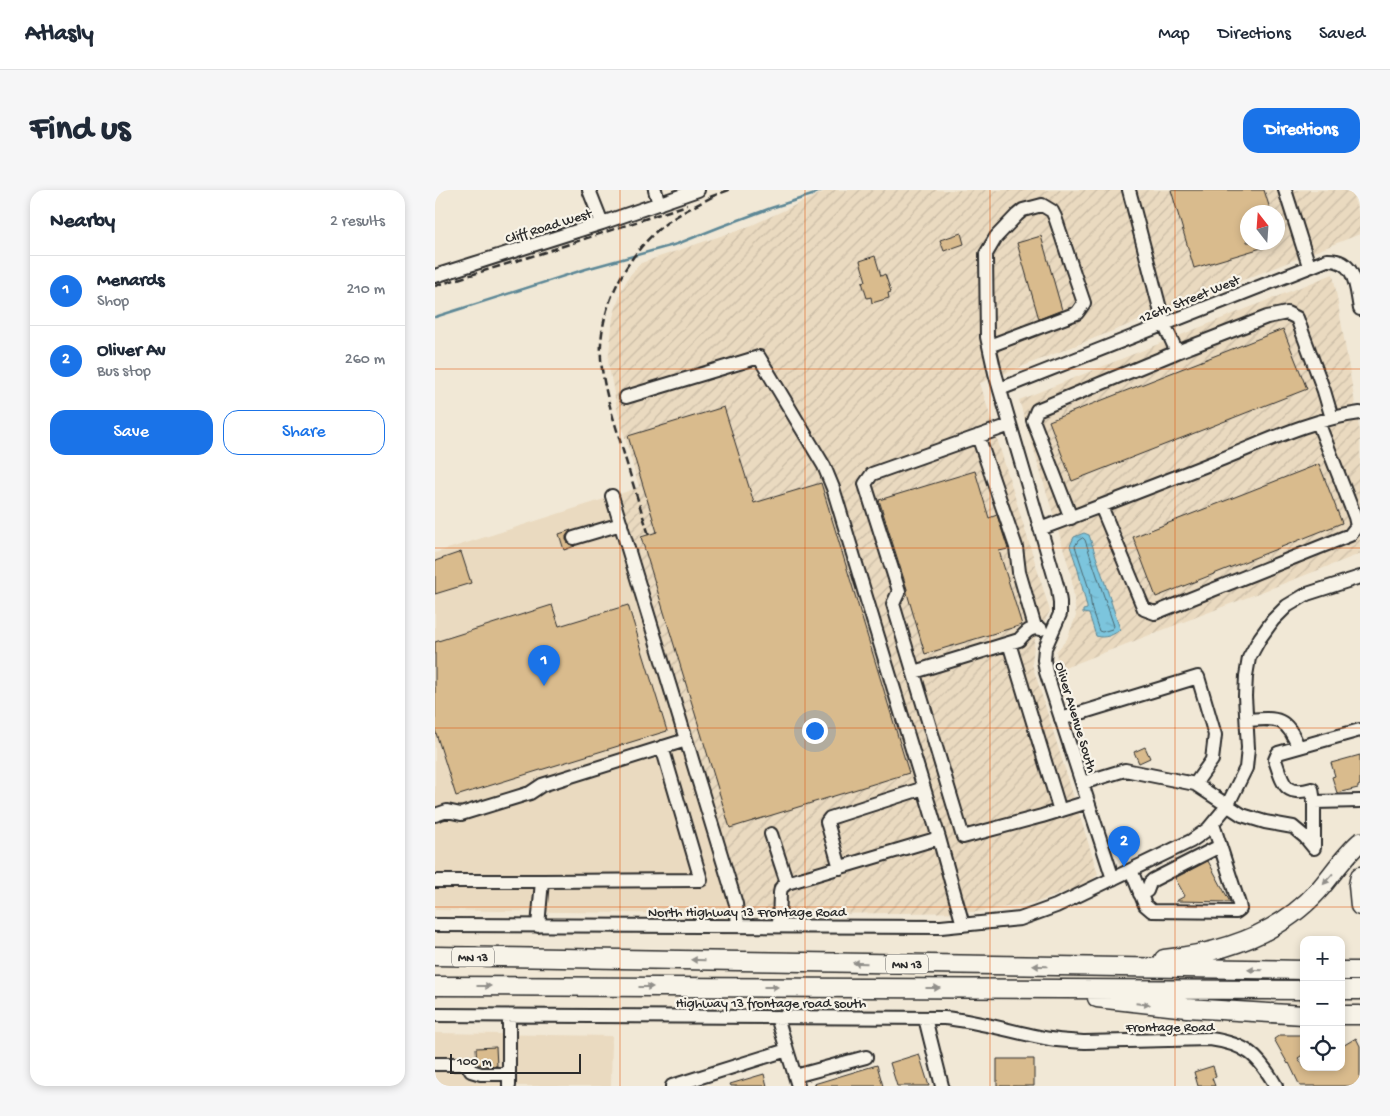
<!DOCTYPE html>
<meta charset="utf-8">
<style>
:root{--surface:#fff;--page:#f6f6f7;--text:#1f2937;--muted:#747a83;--line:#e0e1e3;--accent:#1a73e8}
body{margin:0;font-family:"Gochi Hand",sans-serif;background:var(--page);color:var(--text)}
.controls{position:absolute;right:15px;bottom:15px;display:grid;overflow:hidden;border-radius:10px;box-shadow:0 2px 8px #0003}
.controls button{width:45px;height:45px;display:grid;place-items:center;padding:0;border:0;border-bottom:1px solid var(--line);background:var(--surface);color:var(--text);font:25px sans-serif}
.compass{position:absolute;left:805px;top:15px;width:45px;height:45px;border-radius:50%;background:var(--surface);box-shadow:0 2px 8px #0003;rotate:343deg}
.scale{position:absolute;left:15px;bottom:12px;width:131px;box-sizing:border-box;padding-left:5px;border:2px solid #2b2b2b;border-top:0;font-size:14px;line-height:18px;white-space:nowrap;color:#2b2b2b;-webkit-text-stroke:4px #f7f3e8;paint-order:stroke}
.you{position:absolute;left:379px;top:540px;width:18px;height:18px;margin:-12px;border:4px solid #fff;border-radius:50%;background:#1a73e8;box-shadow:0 0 0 8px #1a73e833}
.badge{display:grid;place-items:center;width:32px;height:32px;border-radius:50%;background:var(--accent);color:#fff;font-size:16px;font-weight:700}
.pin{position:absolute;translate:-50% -41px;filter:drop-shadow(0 1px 2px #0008)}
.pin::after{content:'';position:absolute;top:26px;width:18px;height:15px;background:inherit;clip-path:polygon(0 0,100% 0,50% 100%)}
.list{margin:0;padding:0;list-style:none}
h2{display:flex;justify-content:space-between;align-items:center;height:65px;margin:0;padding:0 20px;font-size:21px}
h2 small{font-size:16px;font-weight:400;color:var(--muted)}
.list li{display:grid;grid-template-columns:32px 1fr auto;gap:15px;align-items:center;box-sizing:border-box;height:70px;padding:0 20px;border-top:1px solid var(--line)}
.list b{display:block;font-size:19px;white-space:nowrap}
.list p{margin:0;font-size:16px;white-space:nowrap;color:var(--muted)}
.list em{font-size:16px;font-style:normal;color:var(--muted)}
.actions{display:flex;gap:10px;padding:15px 20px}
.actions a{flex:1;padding:11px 0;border:1px solid var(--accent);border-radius:15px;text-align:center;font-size:18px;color:var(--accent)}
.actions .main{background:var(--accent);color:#fff}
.icon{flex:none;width:28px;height:28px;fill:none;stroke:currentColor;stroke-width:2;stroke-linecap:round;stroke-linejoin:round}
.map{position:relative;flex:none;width:925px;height:896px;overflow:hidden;border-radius:15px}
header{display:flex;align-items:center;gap:30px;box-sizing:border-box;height:70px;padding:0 25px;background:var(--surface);border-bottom:1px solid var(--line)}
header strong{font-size:24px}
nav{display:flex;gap:28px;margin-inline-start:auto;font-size:18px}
.intro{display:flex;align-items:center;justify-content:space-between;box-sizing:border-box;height:120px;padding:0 30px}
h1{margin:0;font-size:35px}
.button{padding:12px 22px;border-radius:15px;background:var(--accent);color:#fff;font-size:18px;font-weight:700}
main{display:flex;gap:30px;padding:0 30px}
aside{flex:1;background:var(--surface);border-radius:15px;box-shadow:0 2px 8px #0003}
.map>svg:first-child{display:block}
.built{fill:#eadac0}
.industrial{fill:url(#industrial-furrows);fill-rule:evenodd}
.water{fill:url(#water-ripples);stroke:#5c8796}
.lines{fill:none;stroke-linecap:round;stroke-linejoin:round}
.shore{stroke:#4b6972;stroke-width:1}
.stream{stroke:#5c8796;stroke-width:2.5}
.building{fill:#d9bb8d;stroke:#2b2b2b}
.minor-casing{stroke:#2b2b2b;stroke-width:16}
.highway-casing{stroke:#2b2b2b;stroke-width:21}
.minor{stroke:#f7f3e8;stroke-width:12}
.highway{stroke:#f7f3e8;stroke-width:18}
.rail{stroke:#2b2b2b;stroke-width:2.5;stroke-dasharray:8 4;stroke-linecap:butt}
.oneway{fill:#918f8a}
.grid{fill:none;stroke:#df570e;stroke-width:1;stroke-opacity:0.55}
.labels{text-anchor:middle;stroke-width:4.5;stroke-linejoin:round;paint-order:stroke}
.shield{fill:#f7f3e8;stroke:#686764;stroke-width:1}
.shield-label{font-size:12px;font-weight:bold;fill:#2b2b2b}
.street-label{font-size:14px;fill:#2b2b2b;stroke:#f7f3e8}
</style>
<header>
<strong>Atlasly</strong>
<nav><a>Map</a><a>Directions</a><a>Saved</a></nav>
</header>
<div class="intro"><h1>Find us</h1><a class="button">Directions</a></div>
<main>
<aside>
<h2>Nearby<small>2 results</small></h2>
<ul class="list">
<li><span class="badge">1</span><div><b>Menards</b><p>Shop</p></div><em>210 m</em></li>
<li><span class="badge">2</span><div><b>Oliver Av</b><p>Bus stop</p></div><em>260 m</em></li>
</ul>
<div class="actions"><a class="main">Save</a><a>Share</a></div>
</aside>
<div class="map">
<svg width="925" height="896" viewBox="0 0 925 896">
<defs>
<pattern id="industrial-furrows" width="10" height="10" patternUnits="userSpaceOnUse" patternTransform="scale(1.25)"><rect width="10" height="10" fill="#eadac0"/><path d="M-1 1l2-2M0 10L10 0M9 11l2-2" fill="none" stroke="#c9bba5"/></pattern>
<pattern id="water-ripples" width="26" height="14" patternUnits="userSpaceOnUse" patternTransform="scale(1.25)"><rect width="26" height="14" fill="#7cc5dd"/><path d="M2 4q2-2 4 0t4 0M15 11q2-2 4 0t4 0" fill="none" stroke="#6ba9be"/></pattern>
</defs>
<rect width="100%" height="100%" fill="#f1e8d6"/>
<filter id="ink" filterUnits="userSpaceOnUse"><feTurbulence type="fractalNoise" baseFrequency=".02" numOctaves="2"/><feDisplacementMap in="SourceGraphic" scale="10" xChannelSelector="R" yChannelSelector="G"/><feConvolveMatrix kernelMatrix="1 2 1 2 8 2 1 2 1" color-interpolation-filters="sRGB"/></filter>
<g filter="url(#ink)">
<path class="built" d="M185 304 311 725 0 720V363Z
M0 843 177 846 176 896H0Z"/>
<path class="industrial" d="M393 0H916L925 27V44L545 193 615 421 600 448 597 474 663 684 654 693 603 712 542 722 311 725 185 304 204 297 182 219 173 172 178 127 187 99 195 85 206 73 315 36ZM812 22H842V52H812Z
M898 84 925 243V364L624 480 621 462 632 449 641 426 636 384 584 210Z"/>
<path class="water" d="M649 343 654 345 685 439C680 445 669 449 661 446L654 424 648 423V420L652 419V417L643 380 635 356 639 347Z"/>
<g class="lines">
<path class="shore" d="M648 348 650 350 679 436 677 439 667 442 664 441 657 420 654 399 640 356 643 351Z"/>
<path class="stream" d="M0 127 151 79 242 54 285 37 336 18 377 5 387 0"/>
</g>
<path class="building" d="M736 0H829L836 22H812V52H840V54L759 78Z
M526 43 529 54 509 61 505 50Z
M606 46 627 120 604 129 582 53Z
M440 66 446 86 450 84 456 102 453 103 454 108 437 113 436 107 432 108 427 92 431 91 425 71Z
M848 139 872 199 637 291 614 231Z
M289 217 319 313 386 293 474 583 295 638 206 347 222 342 193 246Z
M884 274 907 333 721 407 698 347Z
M540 281 554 328 562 325 573 359 564 361 587 435 490 464 472 403V399L444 310Z
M136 340 131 346V350L134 354 140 356 129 360 124 344Z
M26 362 36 393 0 404V371Z
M117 415 124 436 193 415 232 541 21 606 0 540V452Z
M710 557 715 568 704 573 699 562Z
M925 565V595L923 596V598L902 603 897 587 900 586 896 573Z
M773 671 795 712 741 711 750 706 740 688Z
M845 845H869V864L863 868 869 877H906V857L921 848 925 856V896H865L854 873 853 874 839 849Z
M61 857 62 876 42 874 41 858Z
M484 864 494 896H462L455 873Z
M562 869H599V896H562Z
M442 875 448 896H379V894Z
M778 876 781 887 777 888 780 896H763L759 882Z
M329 884 332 896H296L295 894Z"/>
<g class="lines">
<g class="minor-casing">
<path id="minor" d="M154 0 167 33
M220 0 224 14
M850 0 874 76
M0 86 167 33 263 0
M554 156 642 123 649 113 620 27 617 21 607 15 588 20 582 25 561 47 551 64 552 147 560 183 623 399 625 412V424L610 458 609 470 611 482 678 689
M742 162 832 127 852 123 862 128 889 201 897 228
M565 199 892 70C921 69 921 97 925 119
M191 207 324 167 389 276 398 298 504 648
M575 235 437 284 430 294 464 401 458 414 528 647 607 626 653 612
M543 246 581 357 584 382 600 437
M177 306 301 714 303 736
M666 316 709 419 720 423 915 345 922 336 920 327 883 232
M636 328 598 230 602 220 742 162 729 134 694 0
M605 339C666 316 727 293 787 269 832 251 877 229 925 223
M139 348 186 334
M574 453 625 621
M479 482 584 450C591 442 596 436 606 439
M626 529 763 487 780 545 777 570 760 594 807 625 830 632 858 637 870 647 879 658
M812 530C841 528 852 526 863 557
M647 593 690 580 760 594
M879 612 925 611
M0 625 12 621 26 624 95 603 107 595 251 550
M336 644 352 693
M879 658V612L877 599C849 607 848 593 840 570L843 563 925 540
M405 678 392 632 395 628 489 598
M696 680 710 715 717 721 801 722 805 719 804 714 778 634
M0 691H107L103 736
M107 691 266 690 227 557
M705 704 712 701 715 693 718 690 785 656
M0 735 506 737 585 729 621 716 756 651 773 639 792 616 811 578 813 558 810 506 811 486 814 468 825 448 838 430 852 416 872 404 925 387
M344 736 345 703 346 698 352 693 504 648 528 735
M0 825 509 828C545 831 580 843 615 849 627 851 639 851 650 852L775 849C811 854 823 865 841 896
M74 826V896
M342 827 363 896
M490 828 507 896
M0 874H32L36 881 46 884H74
M360 886 431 867
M237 896 352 860"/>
</g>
<g class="highway-casing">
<path id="highway" d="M925 686 923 695 925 716
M0 766 869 780
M729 769C787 763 843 745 883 701 897 685 909 666 925 652
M906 781H925
M0 796 869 800
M906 800H925
M662 808 752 818 869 825
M906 825H925"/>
</g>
<use href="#minor" class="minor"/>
<use href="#highway" class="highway"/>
<path class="rail" d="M275 7 294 0
M0 96 104 64 252 15
M214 345C204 314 195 284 186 254 178 226 168 198 166 169 163 120 189 69 225 38 242 24 262 15 281 5"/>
</g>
<defs><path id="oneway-solid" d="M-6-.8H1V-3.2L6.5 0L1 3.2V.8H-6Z" transform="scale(1.25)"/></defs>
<g class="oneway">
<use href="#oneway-solid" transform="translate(893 689) rotate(131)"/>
<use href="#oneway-solid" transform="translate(263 770) rotate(-179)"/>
<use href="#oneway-solid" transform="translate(425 773) rotate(-179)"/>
<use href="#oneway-solid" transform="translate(605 776) rotate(-179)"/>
<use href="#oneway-solid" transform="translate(820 780) rotate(-179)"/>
<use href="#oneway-solid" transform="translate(49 796)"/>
<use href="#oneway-solid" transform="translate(211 797)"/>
<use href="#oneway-solid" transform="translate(336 797)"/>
<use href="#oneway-solid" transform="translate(498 798)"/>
<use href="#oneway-solid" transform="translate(708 814) rotate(6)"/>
</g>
</g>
<path class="grid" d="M185 0V896M370 0V896M555 0V896M740 0V896M0 179H925M0 358H925M0 538H925M0 717H925"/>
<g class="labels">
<g class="shield">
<rect x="17" y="757.5" width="42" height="19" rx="4"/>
<rect x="451" y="764.5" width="42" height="19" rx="4"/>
</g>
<g class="shield-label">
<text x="38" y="771">MN 13</text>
<text x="472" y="778">MN 13</text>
</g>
<g class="street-label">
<text transform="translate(113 35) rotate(-17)" y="5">Cliff Road West</text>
<text transform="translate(754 108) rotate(-22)" y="5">126th Street West</text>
<text transform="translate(642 527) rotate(73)" y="5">Oliver Avenue South</text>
<text x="312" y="726">North Highway 13 Frontage Road</text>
<text x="336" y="817">Highway 13 frontage road south</text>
<text x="735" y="841">Frontage Road</text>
</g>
</g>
</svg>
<div class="controls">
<button>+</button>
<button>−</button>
<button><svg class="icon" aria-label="locate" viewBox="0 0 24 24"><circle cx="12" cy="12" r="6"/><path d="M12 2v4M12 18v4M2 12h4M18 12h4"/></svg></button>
</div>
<svg class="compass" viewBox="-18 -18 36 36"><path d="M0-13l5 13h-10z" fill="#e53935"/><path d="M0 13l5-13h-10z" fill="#747a83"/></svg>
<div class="scale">100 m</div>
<div class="you"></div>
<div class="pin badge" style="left:109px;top:496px">1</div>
<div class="pin badge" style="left:689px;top:677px">2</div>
</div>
</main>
